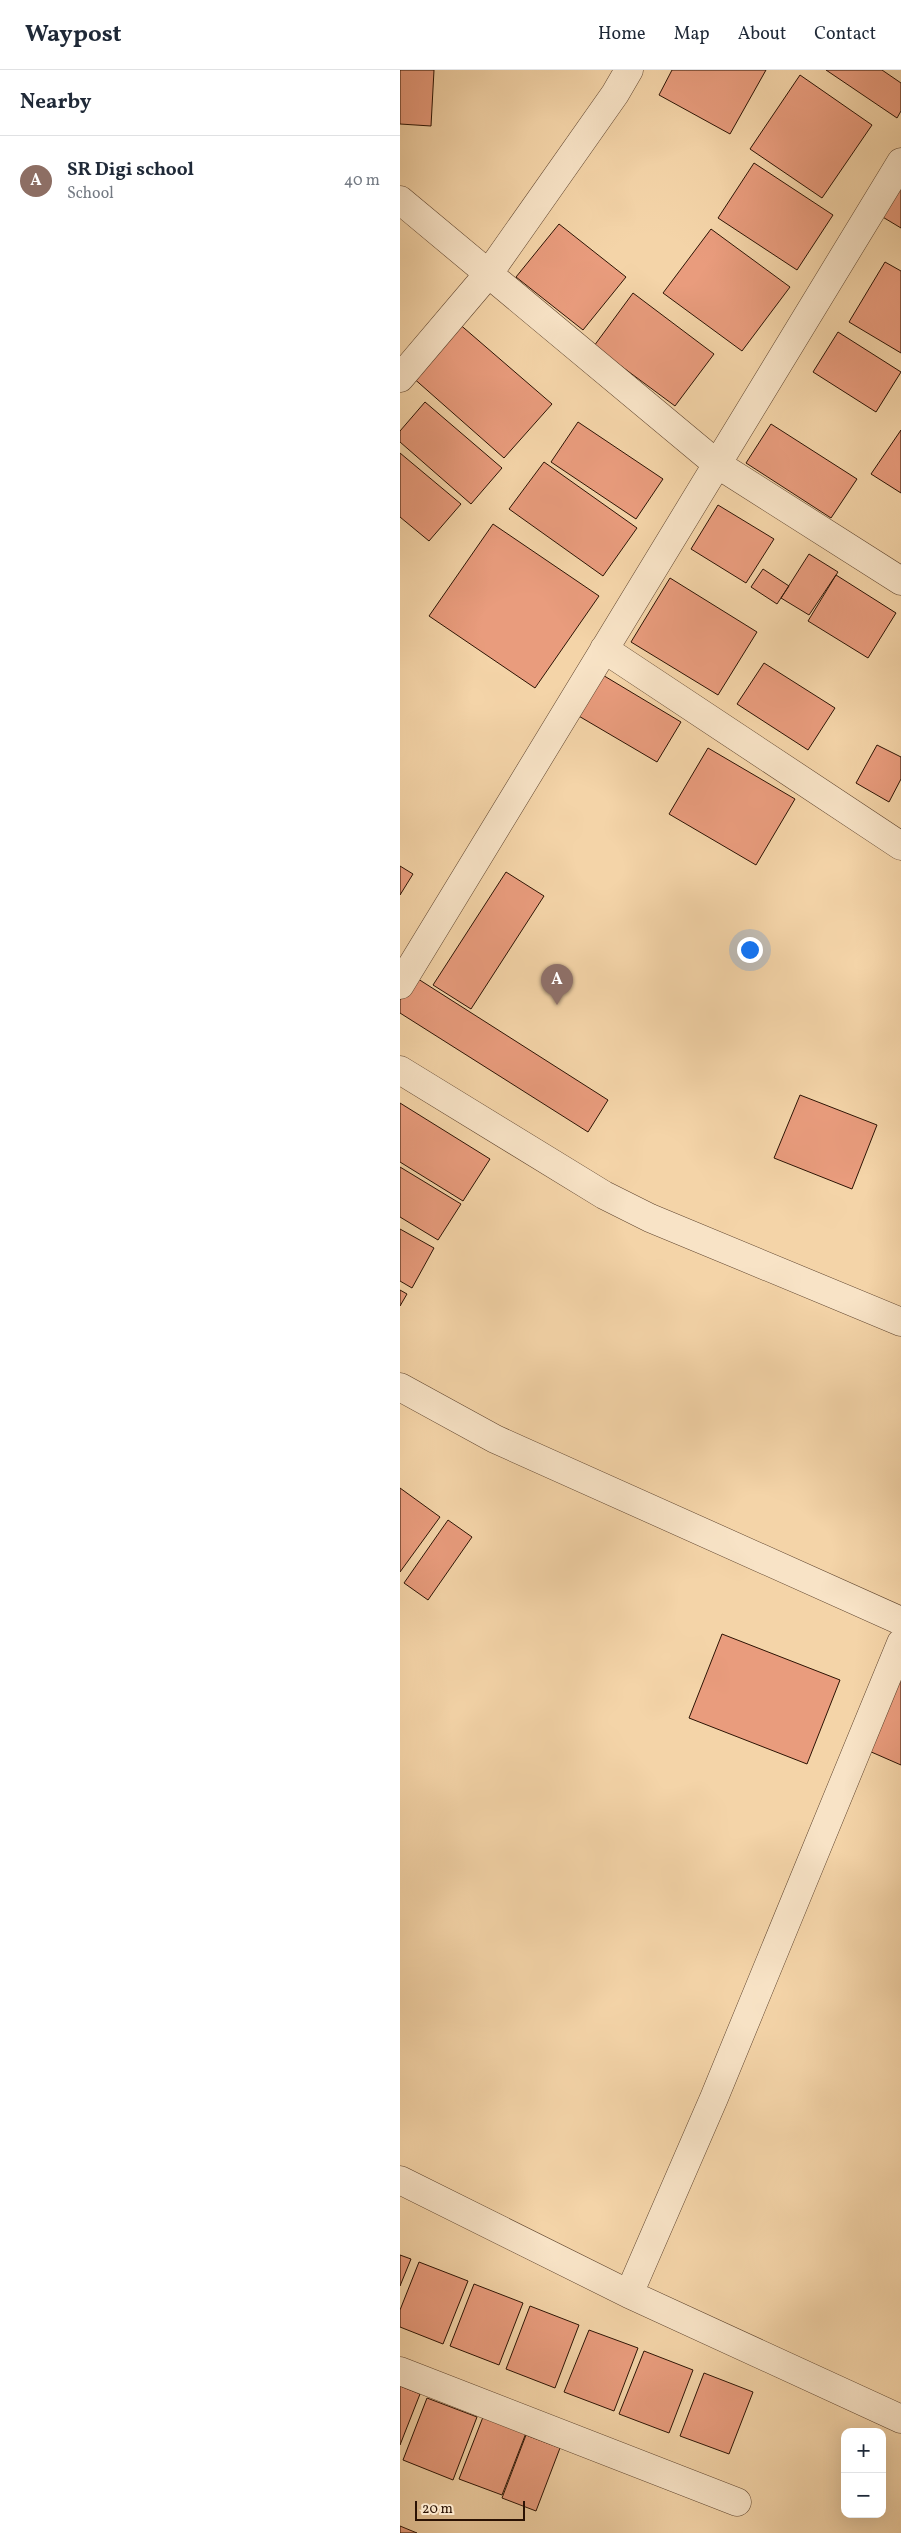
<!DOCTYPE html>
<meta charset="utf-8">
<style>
:root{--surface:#fff;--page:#f2f2f3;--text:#1f2937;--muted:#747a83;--line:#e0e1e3;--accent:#1a73e8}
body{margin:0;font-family:Vollkorn,serif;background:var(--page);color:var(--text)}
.controls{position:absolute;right:15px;bottom:15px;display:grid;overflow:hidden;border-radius:10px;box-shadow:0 5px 20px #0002}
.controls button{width:45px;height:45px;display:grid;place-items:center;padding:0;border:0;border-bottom:1px solid var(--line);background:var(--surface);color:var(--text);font:25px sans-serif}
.scale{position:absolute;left:15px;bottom:12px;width:110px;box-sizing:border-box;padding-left:5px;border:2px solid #2c1304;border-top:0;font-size:14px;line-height:18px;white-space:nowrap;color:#2c1304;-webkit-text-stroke:4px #f8e3c6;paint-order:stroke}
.you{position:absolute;left:349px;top:879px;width:18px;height:18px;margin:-12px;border:4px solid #fff;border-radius:50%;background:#1a73e8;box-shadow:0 0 0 8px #1a73e833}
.badge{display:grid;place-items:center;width:32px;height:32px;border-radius:50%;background:var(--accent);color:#fff;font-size:16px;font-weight:700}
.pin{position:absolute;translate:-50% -41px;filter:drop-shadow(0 1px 2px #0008)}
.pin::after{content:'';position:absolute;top:26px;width:18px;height:15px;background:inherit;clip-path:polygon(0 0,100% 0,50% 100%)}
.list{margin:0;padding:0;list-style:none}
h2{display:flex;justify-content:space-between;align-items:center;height:65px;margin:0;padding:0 20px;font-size:21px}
h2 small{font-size:16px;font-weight:400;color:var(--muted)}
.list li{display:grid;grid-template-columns:32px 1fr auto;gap:15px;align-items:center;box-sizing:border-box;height:90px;padding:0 20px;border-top:1px solid var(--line)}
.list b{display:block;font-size:19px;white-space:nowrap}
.list p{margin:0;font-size:16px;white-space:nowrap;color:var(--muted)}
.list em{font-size:16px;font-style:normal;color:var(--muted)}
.map{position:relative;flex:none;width:501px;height:2463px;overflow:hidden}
header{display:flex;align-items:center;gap:30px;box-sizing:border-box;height:70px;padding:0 25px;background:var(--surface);border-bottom:1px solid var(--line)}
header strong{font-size:24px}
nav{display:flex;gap:28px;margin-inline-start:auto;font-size:18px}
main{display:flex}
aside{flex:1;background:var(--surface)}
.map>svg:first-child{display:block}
.building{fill:#e99c7d;stroke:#2c1304}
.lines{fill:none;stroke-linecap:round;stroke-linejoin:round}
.street-casing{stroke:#5e432d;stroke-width:29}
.street{stroke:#f8e3c6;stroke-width:28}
</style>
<header>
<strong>Waypost</strong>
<nav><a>Home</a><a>Map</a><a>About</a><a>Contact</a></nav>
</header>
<main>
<aside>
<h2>Nearby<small></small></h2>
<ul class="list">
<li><span class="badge" style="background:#8d6e63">A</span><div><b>SR Digi school</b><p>School</p></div><em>40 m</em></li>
</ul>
</aside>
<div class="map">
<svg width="501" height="2463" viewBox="0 0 501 2463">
<rect width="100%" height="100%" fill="#f4d4a8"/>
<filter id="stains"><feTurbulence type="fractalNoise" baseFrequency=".004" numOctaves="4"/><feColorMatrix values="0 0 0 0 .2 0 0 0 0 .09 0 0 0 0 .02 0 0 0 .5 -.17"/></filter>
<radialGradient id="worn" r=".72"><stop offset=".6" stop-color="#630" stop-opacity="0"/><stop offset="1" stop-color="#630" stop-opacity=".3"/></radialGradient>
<path class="building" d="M0 0H34L31 56 0 54Z
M272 0H366L330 64 259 25Z
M426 0H482L501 13V41L497 48Z
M400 5 472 55 422 128 350 79Z
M354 93 433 145 397 200 318 148Z
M501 113V158L481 146Z
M159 154 226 207 183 260 116 207Z
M311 159 390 217 342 281 263 223Z
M485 192 501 201V283L449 252Z
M233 223 314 284 275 336 194 276Z
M57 252 152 334 104 388 11 306Z
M438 262 501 302 476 342 413 302Z
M25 332 102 398 71 434 0 372V361Z
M178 352 263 409 236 449 151 392Z
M371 354 457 409 431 448 346 393Z
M501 360V423L471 404Z
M0 383 61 434 29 471 0 447Z
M144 392 237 458 203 506 109 439Z
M318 435 374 469 346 513 291 479Z
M93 454 199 526 135 618 29 546Z
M409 484 438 502 409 545 381 528Z
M363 499 389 516 377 534 351 517Z
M436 505 496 543 468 588 408 551Z
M270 508 357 562 318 625 231 572Z
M364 593 435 638 408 680 337 634Z
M201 604 281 652 257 692 177 645Z
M477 675 501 687V709L489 732 456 713Z
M308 678 395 729 356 795 269 744Z
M0 796 13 804 0 825Z
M106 802 144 826 71 939 33 915Z
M15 907 208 1030 188 1062 0 943V930Z
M400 1025 477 1055 452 1119 374 1088Z
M0 1033 90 1089 63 1131 0 1092Z
M0 1097 61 1134 38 1170 0 1147Z
M0 1159 34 1178 12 1218 0 1211Z
M0 1220 7 1224 0 1236Z
M0 1418 40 1447 0 1502Z
M48 1450 72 1467 28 1530 4 1513Z
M322 1564 440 1610 407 1694 289 1648Z
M501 1606V1695L469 1681Z
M0 2185 11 2189 0 2216Z
M19 2192 68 2211 43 2274 0 2257V2240Z
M74 2214 123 2233 99 2295 50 2276Z
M130 2236 179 2255 155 2318 106 2299Z
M189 2260 238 2278 214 2341 164 2322Z
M244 2281 293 2300 269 2363 219 2344Z
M304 2303 353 2322 329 2384 280 2366Z
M0 2316 20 2324 0 2375Z
M27 2328 77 2347 53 2410 3 2390Z
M83 2347 126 2363 102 2425 59 2409Z
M126 2365 160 2378 136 2441 102 2428Z
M0 2456 17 2463H0Z"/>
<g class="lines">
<g class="street-casing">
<path id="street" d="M0 130 317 394 501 511
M0 308 89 203 215 24 229 0
M204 579 501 776
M0 915 501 92
M0 1000 204 1125 250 1148 501 1252
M0 1317 95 1369 501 1551
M0 2110 229 2224 501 2349
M229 2224 314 2028 501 1573
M0 2301 337 2432"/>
</g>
<use href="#street" class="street"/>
</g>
<rect width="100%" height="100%" filter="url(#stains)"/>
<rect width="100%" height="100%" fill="url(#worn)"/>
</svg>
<div class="controls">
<button>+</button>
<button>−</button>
</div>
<div class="scale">20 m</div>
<div class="you"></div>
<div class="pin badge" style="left:157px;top:935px;background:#8d6e63">A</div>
</div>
</main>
